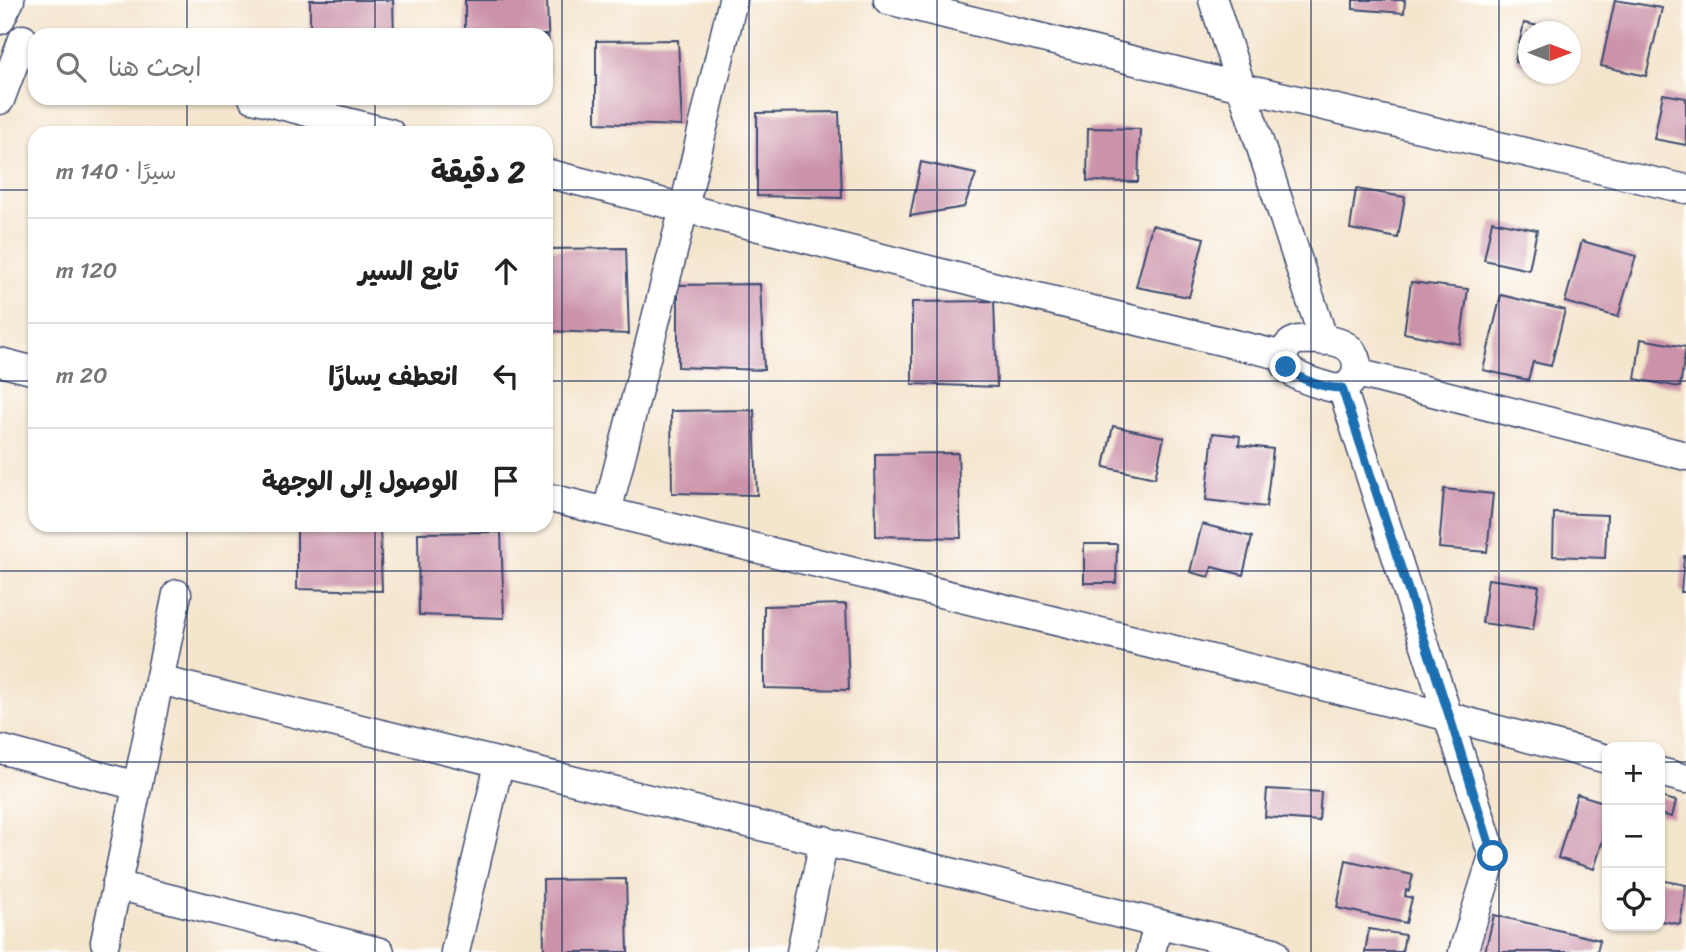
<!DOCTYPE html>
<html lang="ar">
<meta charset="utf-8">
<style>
:root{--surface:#fff;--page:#f2f2f2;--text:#222;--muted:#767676;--line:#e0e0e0}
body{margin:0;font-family:Sriracha,"Playpen Sans Arabic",sans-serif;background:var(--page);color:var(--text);direction:rtl}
.controls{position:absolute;right:21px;bottom:21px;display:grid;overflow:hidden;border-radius:14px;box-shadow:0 2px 5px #0004}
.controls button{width:63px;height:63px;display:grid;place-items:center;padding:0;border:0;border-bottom:2px solid var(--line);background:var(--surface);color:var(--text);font:35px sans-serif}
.compass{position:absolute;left:1518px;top:21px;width:63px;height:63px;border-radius:50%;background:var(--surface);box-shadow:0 2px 5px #0004;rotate:90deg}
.stop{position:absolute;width:21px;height:21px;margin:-16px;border:5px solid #1f6fb2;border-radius:50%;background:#fff}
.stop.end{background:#1f6fb2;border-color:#fff;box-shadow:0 2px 7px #0008}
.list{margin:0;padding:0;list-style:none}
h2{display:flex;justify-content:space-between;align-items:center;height:91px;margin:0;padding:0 28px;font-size:30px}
h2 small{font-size:23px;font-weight:400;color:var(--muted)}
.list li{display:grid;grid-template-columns:46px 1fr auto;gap:21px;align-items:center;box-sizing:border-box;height:105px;padding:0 28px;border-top:2px solid var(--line)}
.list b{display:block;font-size:26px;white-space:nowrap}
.list em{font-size:23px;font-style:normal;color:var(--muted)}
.icon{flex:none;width:38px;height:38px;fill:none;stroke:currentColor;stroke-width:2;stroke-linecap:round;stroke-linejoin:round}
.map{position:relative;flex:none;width:1686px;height:952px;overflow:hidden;direction:ltr}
.search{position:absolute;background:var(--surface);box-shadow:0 2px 5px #0004;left:28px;top:28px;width:525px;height:77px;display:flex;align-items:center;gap:18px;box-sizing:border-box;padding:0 24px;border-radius:21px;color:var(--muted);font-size:26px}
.panel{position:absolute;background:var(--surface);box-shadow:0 2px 5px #0004;left:28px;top:126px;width:525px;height:406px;border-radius:21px;direction:rtl}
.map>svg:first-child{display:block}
.building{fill:#cb92a9}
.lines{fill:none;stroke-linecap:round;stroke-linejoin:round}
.minor-casing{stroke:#3c4a6f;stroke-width:31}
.minor{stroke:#fff;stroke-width:28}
.route{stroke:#1f6fb2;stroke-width:9}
.grid{fill:none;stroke:#1b2f5e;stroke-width:2;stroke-opacity:0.55}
</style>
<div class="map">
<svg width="1686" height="952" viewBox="0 0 1686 952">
<rect width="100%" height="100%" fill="#fff"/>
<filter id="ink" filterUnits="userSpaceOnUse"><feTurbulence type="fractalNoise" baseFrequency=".0143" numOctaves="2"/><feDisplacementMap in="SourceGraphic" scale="14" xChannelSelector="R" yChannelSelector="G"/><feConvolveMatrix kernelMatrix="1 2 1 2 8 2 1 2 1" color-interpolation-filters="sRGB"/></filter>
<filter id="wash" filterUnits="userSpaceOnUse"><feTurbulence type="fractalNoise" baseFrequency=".00686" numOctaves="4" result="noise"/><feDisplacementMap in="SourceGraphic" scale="28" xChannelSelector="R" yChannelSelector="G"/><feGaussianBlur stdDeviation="1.57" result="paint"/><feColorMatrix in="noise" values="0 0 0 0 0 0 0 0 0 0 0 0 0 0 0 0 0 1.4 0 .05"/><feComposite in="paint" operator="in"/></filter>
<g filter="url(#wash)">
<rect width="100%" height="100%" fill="#f4e5cd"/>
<g id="blocks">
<path class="building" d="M310 0H393L394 35H310Z
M465 0H547L550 83 546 82V35H465Z
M1353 0H1405L1404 13 1353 9Z
M1615 0 1662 8 1646 76 1601 66Z
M1524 23 1558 30 1528 32V65L1515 62Z
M678 40 682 126 596 123V41Z
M1663 94 1686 98V145L1654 139Z
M839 112 842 198 757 196V113Z
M1088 128 1140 129 1138 182 1087 181Z
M921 162 976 174 964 207 910 216Z
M1356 189 1405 197 1398 238 1350 229Z
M1492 221 1537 230 1529 270 1484 260Z
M1152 225 1204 238 1189 297 1136 287Z
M1582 241 1636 256 1618 317 1565 302Z
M626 248 629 334 546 331V249Z
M1411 282 1468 289 1460 344 1404 333Z
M760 284 764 370 678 367V285Z
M1501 295 1565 310 1551 366 1533 362 1528 380 1483 370Z
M994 301 997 387 912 384V302Z
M1641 339 1686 347 1680 387 1635 379Z
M754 410 757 495 672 493 671 411Z
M1113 426 1164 437 1155 478 1104 467Z
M1213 433 1240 436 1239 445 1273 449 1266 507 1206 500Z
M958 453 961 538 876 536 875 454Z
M1444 489 1493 494 1487 552 1439 548Z
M1554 513 1607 515 1605 558 1553 556Z
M1202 524 1252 537 1243 575 1212 567 1209 577 1190 572Z
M297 525H380L382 591 297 589Z
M501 532 504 618 419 615 418 533Z
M1084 544H1117L1116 583H1084Z
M1684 556H1686V592H1681Z
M1488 579 1539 586 1533 630 1482 623Z
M846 604 849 690 764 688V606Z
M1267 789 1321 792 1319 821 1265 817Z
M1577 794 1607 803V827L1594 869 1558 858Z
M1660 797 1676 801 1672 817 1660 814Z
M1346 860 1413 875 1409 891 1406 890 1405 896 1412 898 1406 923 1337 908Z
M626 879 628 952H544L543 880Z
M1660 880 1686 885 1680 924 1660 921Z
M1494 915 1600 940 1597 952H1485Z
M1369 929 1405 935 1402 952H1365Z"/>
</g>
</g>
<g filter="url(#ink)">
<use href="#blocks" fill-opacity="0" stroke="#3c4a6f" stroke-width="2"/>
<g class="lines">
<g class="minor-casing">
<path id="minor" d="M888 0 1241 87 1686 189
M1213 0 1324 341
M0 20 10 0
M253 98 390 133
M0 100 23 39
M546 173 1004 289 1284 356
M1298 340C1312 340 1329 338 1342 344 1368 355 1357 396 1329 387 1313 382 1281 375 1284 354 1286 346 1291 342 1298 340Z
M0 362 35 371
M1357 373 1686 456
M1342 388 1493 856 1463 952
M546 497 1450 717 1607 759
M607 512 684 208 733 0
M159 680C531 772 903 859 1274 952
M0 749 137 786
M1660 772 1686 779
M116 885 380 952
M105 942 177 594
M455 952 499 764
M801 952 824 840
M1151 952 1158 923"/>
</g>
<use href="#minor" class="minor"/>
</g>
</g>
<g class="lines" filter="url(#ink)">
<path class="route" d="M1286 367C1297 379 1326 389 1342 388L1450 718 1493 856"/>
</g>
<path class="grid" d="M187 0V35M375 0V35M562 0V952M749 0V952M937 0V952M1124 0V952M1311 0V952M1499 0V952M187 98V133M375 98V133M0 190H35M546 190H1686M0 381H35M546 381H1686M187 525V952M375 525V952M0 571H1686M0 762H1607M1660 762H1686"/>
</svg>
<div class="controls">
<button>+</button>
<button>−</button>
<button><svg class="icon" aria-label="locate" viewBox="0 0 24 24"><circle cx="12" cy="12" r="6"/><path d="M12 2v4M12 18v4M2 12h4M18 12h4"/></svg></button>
</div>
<svg class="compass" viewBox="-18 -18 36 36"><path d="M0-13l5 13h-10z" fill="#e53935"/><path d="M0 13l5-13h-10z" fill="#767676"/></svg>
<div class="stop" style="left:1493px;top:856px"></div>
<div class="stop end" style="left:1286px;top:367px"></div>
<div class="search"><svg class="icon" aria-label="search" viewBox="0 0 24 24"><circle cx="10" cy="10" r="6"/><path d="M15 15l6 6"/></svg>ابحث هنا</div>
<section class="panel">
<h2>2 دقيقة<small>سيرًا · 140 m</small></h2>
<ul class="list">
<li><svg class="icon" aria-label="ahead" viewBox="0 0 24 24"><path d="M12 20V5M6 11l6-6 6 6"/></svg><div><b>تابع السير</b></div><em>120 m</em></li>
<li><svg class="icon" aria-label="left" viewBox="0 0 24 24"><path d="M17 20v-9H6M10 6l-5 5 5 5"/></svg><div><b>انعطف يسارًا</b></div><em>20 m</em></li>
<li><svg class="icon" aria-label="arrive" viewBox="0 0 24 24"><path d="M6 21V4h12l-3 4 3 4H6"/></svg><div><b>الوصول إلى الوجهة</b></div></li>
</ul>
</section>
</div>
